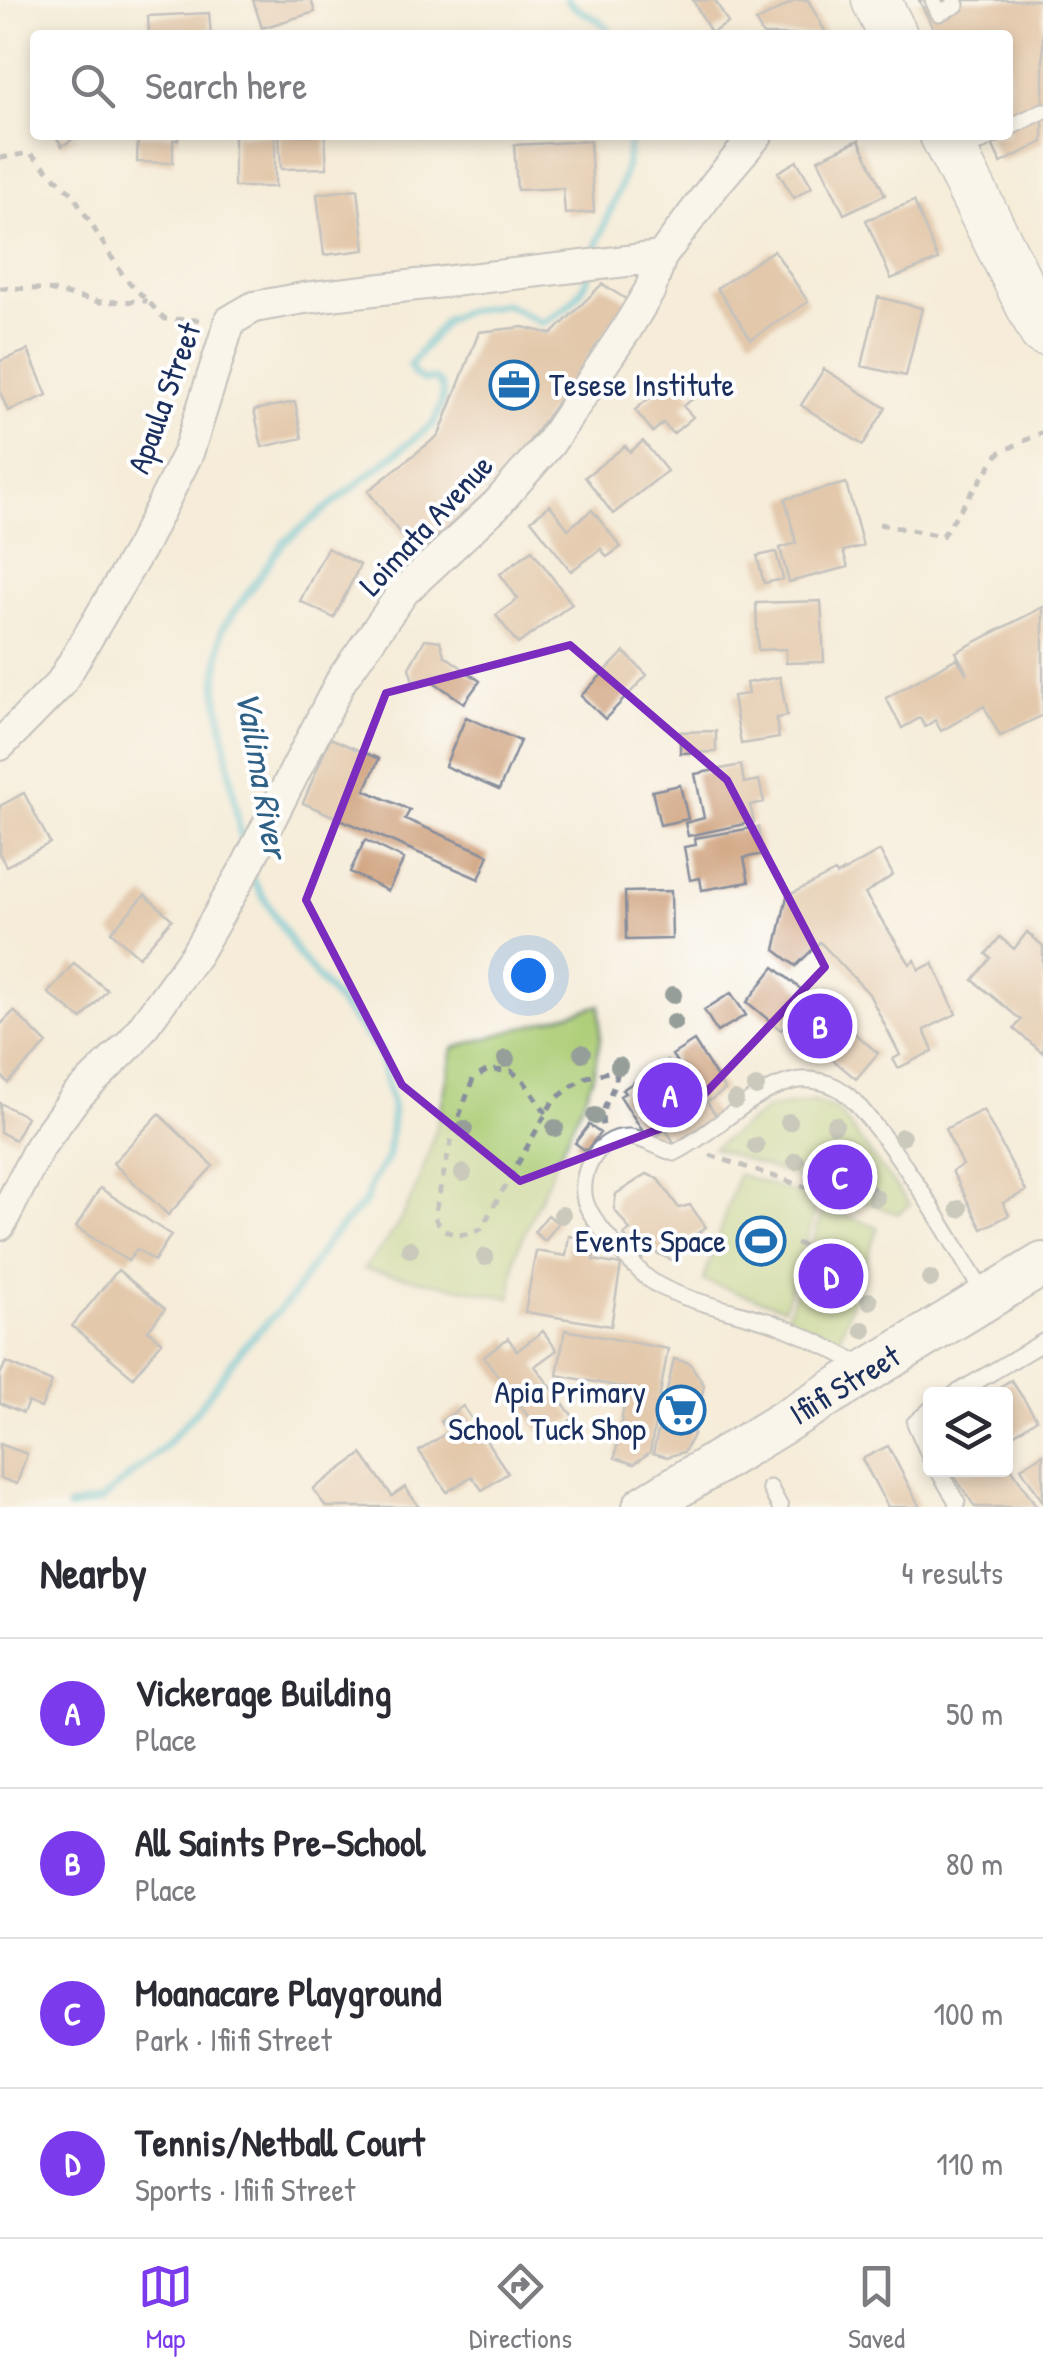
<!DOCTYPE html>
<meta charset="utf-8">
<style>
:root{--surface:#fff;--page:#f7f7f7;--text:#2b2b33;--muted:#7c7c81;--line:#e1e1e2;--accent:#7c3aed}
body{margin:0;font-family:"Patrick Hand",sans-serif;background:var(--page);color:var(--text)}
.controls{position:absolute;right:30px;bottom:30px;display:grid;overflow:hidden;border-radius:10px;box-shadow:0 5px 15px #0003}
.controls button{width:90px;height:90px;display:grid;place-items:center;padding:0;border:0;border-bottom:2px solid var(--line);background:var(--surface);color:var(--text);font:50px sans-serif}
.you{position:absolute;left:528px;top:975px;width:35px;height:35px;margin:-25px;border:8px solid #fff;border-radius:50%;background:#1a73e8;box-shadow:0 0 0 15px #1a73e833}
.badge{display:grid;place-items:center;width:65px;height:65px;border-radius:50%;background:var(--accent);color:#fff;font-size:32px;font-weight:700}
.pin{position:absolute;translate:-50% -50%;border:5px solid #fff;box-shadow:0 2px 10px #0006}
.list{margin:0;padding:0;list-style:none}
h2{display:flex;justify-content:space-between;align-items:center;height:130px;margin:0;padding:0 40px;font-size:42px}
h2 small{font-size:32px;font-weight:400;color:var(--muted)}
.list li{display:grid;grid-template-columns:65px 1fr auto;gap:30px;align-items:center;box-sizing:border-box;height:150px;padding:0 40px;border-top:2px solid var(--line)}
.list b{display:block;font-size:38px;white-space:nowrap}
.list p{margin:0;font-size:32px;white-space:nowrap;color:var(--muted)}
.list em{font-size:32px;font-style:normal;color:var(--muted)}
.icon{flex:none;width:55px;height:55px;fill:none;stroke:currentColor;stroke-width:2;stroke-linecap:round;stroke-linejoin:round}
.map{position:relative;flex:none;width:1043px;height:1507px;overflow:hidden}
.search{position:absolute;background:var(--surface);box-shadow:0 5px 15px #0003;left:30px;right:30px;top:30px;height:110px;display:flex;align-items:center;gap:25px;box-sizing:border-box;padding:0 35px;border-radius:10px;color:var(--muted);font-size:38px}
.sheet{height:730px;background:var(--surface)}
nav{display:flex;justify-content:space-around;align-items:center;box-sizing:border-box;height:140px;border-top:2px solid var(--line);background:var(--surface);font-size:28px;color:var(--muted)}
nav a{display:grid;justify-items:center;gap:5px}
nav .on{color:var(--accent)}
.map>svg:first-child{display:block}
.green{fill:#accc74;stroke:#647e69;stroke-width:2.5}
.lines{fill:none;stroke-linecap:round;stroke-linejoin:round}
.stream{stroke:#53bbd1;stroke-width:8}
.building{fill:#cc9c75}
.lane-casing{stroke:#888e9c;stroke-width:19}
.street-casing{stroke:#888e9c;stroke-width:34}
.secondary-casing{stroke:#888e9c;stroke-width:46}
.primary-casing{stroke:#888e9c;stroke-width:51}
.path{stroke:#888e9c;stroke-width:5;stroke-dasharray:8 8;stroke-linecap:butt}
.lane{stroke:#fff;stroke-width:15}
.street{stroke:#fff;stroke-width:30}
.secondary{stroke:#fff;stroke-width:42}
.primary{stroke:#fff;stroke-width:48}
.tree{fill:#959e99}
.marked{fill:none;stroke:#7b2cbf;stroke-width:8;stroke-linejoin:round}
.labels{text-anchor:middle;stroke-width:8;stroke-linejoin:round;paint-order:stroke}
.poi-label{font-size:32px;fill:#1b2f5e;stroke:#fff;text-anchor:end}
.street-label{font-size:32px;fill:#1b2f5e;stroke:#fff}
.water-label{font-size:35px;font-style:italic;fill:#2f6086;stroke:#fff}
</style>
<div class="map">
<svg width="1043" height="1507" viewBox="0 0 1043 1507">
<rect width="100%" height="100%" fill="#fff"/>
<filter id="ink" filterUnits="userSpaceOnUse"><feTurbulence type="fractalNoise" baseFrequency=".01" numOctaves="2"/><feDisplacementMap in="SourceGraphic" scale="20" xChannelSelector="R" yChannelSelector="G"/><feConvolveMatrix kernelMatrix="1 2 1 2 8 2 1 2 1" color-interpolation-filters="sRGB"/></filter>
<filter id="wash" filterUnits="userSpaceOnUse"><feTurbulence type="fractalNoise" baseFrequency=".0048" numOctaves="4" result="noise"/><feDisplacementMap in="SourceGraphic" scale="40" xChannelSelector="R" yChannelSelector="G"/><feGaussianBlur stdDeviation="2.25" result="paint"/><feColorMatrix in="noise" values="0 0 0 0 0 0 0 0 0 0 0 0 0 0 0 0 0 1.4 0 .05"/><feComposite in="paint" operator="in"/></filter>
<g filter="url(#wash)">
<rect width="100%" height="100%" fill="#f5ecd9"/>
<path class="green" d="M600 1005V1041L592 1080 516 1253 511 1298 363 1269C373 1257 384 1246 392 1233 426 1183 442 1107 453 1048Z
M814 1101 838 1111 910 1205 898 1214 713 1148 768 1108Z
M738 1174 819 1201 784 1308 703 1281Z
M824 1208 878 1227 838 1343 784 1324Z"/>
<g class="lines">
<path class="stream" d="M567 0C580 16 603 16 612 35
M593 257C606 211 628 187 630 135
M243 852 216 686 222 629 284 542 434 423C439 409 450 390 435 379L423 380 414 374 410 365 446 320 462 312 505 304 542 323C564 312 583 295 590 271
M69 1507 100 1501 163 1448 197 1410 244 1346 291 1298 330 1238 366 1201 371 1183 388 1157 393 1110 379 1051 299 955 250 875"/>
</g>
<g id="blocks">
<path class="building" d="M253 0H311L315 12 262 28Z
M693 0H715L728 23 711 33Z
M796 0H808L827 35H763L756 22Z
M919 0H1043V142L1001 163 988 135H1008V35H937Z
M209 13 211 35H149L148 16Z
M55 135H79L62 146Z
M138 135H178V140H173V163L137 162Z
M234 135H275V187H234Z
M279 135H325L327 168 281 169Z
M859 140 885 195 844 214 818 159Z
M590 141 594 212 565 214 563 188 517 190 514 145Z
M797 161 812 187 794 198 778 172Z
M358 189 365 250 324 255 317 194Z
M914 201 938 260 891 279 866 220Z
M774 250 808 302 751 339 717 288Z
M602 284 629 301 507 473 417 556 368 491 439 435 479 332 523 327 552 334Z
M878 297 922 308 906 376 862 366Z
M28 350 47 395 8 411 0 392V361Z
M824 369 886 408 863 445 801 405Z
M675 376 694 398 683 406 693 417 673 434 663 423 653 432 635 410Z
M295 402 302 438 262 447 254 410Z
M643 441 667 471 613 514 585 477 625 446 630 452Z
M846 483 863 546 843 551 848 567 789 582 780 548 796 543 785 499Z
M550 505 568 529 592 510 621 547 607 557 601 549 571 571 531 520Z
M327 548 360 565 334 618 300 601Z
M532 550 572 604 518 644 496 615 518 599 500 574Z
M776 552 783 579 764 583 757 556Z
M821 601 824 662 786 663V649L758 650 756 603Z
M1043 607V715L1000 736 984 706 941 731 935 720 925 727 920 718 902 728 886 698 957 658 967 674 956 652Z
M425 639 440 641 444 655 480 681 464 703 428 678 413 681 409 668Z
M624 652 647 675 605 719 581 696Z
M780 677 787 716 776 718 779 738 741 744 733 696 748 694 746 683Z
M466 717 520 741 499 790 445 766Z
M716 731V752L680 753V732Z
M330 738 379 759 365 790 410 810 405 819 489 855 479 879 303 803Z
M741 765 744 783 759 780 764 802 750 805 754 822 688 836 685 823 704 818 695 774Z
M680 785 688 819 660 825 652 791Z
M24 793 50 843 6 866 0 855V806Z
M758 827 763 854 744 858 749 882 702 890 700 878 690 880 684 847 696 845 695 838Z
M365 840 404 859 388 891 350 872Z
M880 851 893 875 865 894 910 964 915 960 919 970 933 963 956 1014 924 1030 933 1051 898 1068 893 1059 900 1055 869 994 820 942 796 966 775 950 787 896 835 872 837 875Z
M671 891 672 939 626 940 625 892Z
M145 895 172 919 139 957 111 932Z
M1027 932 1043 946V1053L1014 1029 1021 1020 973 980 991 958 986 954 1000 937 1014 949Z
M74 963 107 990 82 1019 48 993Z
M774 967 878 1053 856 1079 788 1022 781 1030 747 1002Z
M731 993 746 1015 717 1032 704 1010Z
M14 1011 47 1044 8 1083 0 1074V1025Z
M694 1041 725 1090 707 1102 719 1120 677 1147 666 1130 649 1141 620 1096 625 1093 622 1090 667 1061 670 1065 676 1061 672 1055Z
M0 1103 27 1117 15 1140 0 1132Z
M983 1110 1026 1191 1003 1203 1009 1215 982 1229 952 1171 963 1165 945 1129Z
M159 1114 213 1166 168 1215 113 1163Z
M589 1125 600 1133 586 1151 575 1143Z
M841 1163 867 1176 858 1195 852 1193 847 1205 832 1198 838 1186 832 1183Z
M647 1174 658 1179 679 1208 690 1205 706 1227 690 1239 686 1251 672 1260 652 1251 642 1259 624 1235 630 1230 614 1209 616 1194Z
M100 1188 171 1235 154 1261 137 1249 128 1261 76 1227Z
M548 1215 558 1223 545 1241 534 1232Z
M569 1236 596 1241 593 1260 621 1265 611 1326 525 1312 536 1251 566 1256Z
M118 1270 165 1309 148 1330 162 1342 133 1377 72 1326Z
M565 1330 668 1349 650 1452 634 1464 615 1458 627 1388 557 1375Z
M543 1331 557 1350 535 1366 574 1418 545 1439 484 1357 508 1338 517 1351Z
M674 1359 690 1363 704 1385 693 1435 684 1452 667 1457 653 1453Z
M6 1362 52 1382 41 1408 28 1402 23 1413 0 1403V1375Z
M1011 1380 1037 1419 1006 1440V1394H988Z
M463 1406 508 1473 482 1490 472 1476 447 1492 419 1451 448 1432 441 1421Z
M0 1444 27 1454 17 1484 0 1478Z
M888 1446 920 1507H888L862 1459Z
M362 1454 392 1496 405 1487 419 1507H326L313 1489Z
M1043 1454V1502L1021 1468Z
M1006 1460 1037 1507H975L950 1470H1006Z"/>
</g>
</g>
<g filter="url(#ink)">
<use href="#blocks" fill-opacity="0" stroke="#888e9c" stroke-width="2.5"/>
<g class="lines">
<g class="lane-casing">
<path id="lane" d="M933 0 939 13 956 5 954 0
M1008 128 1043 111
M958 153 995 135
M863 1366C834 1350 804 1335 773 1323 738 1311 669 1299 644 1275 625 1257 602 1233 589 1210 573 1182 595 1135 630 1137 644 1138 661 1149 674 1153 713 1134 747 1094 790 1082 805 1077 828 1081 841 1090 857 1101 870 1121 882 1135 921 1186 952 1241 985 1296
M955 1394 1043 1342
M930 1410 915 1423 930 1457
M938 1470 957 1502 956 1507
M770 1488 780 1507"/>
</g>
<g class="street-casing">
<path id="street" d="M0 745 61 683 141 547 188 453 230 321 254 307 304 298 661 257
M0 1225 40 1146 75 1098 132 1042 196 954 246 867 342 679 404 591 496 505 550 443 626 330 650 290 661 257 717 182 757 135"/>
</g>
<g class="secondary-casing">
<g id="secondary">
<path id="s1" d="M644 1507 1043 1264"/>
</g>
</g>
<g class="primary-casing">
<path id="primary" d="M876 0 893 35
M944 135 1043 331"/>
</g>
<path class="path" d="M0 158 30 153 72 193 124 277 165 319 202 320
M0 288 44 289 100 302 147 301
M879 524 942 536 999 453 1043 432
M546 1113 523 1080 511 1071 488 1070 473 1079 453 1133 434 1216C445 1238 462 1238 481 1229L553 1101 583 1078 612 1071 617 1075C614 1092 599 1109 603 1126
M710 1155 826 1194 832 1175
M826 1194 854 1202 875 1187
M796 1243 824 1253"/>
<use href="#lane" class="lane"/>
<use href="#street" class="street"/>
<use href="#secondary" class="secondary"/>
<use href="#primary" class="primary"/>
</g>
<g class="tree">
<circle cx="673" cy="995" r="9"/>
<circle cx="674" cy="1022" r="9"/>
<circle cx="582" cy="1053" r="9"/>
<circle cx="506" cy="1059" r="9"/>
<circle cx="619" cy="1066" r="9"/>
<circle cx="756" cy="1087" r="9"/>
<circle cx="735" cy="1100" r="9"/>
<circle cx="595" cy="1116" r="9"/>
<circle cx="789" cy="1122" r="9"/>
<circle cx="835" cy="1125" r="9"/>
<circle cx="555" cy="1128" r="9"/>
<circle cx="464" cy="1129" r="9"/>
<circle cx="902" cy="1137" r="9"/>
<circle cx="756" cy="1146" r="9"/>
<circle cx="796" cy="1161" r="9"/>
<circle cx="463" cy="1173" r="9"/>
<circle cx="876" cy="1198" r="9"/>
<circle cx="959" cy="1209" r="9"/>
<circle cx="562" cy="1215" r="9"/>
<circle cx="410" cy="1249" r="9"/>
<circle cx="485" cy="1257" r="9"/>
<circle cx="930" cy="1279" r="9"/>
<circle cx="869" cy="1301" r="9"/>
<circle cx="863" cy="1330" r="9"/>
</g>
</g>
<path d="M0 0H1043V1507H0ZM570 645 727 780 825 967 678 1122 520 1181 402 1085 306 900 386 693Z" fill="#f5ecd9" fill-opacity=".55" fill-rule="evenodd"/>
<path class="marked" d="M570 645 727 780 825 967 678 1122 520 1181 402 1085 306 900 386 693Z"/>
<defs>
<g id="office-ring" transform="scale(2.5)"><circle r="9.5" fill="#fff" stroke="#1f6fb2" stroke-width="1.5"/><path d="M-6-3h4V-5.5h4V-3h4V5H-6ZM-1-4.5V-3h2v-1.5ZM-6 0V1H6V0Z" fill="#1f6fb2"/></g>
<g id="stadium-ring" transform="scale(2.5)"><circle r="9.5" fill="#fff" stroke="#1f6fb2" stroke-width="1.5"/><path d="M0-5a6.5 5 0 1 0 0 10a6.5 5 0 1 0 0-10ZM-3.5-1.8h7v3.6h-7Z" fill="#1f6fb2"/></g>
<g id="supermarket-ring" transform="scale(2.5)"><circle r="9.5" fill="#fff" stroke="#1f6fb2" stroke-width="1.5"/><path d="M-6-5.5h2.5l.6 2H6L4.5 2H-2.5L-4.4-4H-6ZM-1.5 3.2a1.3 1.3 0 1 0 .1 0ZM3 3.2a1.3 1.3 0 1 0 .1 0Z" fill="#1f6fb2"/></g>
</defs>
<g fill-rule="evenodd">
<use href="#office-ring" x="514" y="385"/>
<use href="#stadium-ring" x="761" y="1241"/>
<use href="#supermarket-ring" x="681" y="1410"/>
</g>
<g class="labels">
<g class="poi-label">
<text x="549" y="396" text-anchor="start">Tesese Institute</text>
<text x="726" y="1252">Events Space</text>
<text x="646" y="1403">Apia Primary<tspan x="646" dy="37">School Tuck Shop</tspan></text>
</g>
<g class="street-label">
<text transform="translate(164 398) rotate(-70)" y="11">Apaula Street</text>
<text transform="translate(426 525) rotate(-47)" y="11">Loimata Avenue</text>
<text dy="11" stroke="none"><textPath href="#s1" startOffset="235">Ifiifi Street</textPath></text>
</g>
<g class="water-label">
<text transform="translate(262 774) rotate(80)" y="12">Vailima River</text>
</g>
</g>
</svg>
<div class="controls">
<button><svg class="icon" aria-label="layers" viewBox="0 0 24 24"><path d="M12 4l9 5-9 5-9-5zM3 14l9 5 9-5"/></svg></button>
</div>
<div class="you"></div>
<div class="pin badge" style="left:670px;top:1095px">A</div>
<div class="pin badge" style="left:820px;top:1026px">B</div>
<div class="pin badge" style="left:840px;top:1177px">C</div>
<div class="pin badge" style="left:831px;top:1276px">D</div>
<div class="search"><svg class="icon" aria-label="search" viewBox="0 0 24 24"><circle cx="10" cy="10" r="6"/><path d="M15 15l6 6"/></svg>Search here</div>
</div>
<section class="sheet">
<h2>Nearby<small>4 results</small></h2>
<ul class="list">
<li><span class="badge">A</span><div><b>Vickerage Building</b><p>Place</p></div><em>50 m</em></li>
<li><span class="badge">B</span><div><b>All Saints Pre-School</b><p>Place</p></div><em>80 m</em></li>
<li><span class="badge">C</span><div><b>Moanacare Playground</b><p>Park · Ifiifi Street</p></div><em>100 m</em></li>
<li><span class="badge">D</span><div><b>Tennis/Netball Court</b><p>Sports · Ifiifi Street</p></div><em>110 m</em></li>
</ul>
</section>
<nav>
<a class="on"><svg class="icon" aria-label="map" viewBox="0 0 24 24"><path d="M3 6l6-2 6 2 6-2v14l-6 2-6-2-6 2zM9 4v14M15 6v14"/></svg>Map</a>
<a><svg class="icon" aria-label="directions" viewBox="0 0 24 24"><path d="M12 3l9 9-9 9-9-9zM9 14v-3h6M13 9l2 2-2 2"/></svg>Directions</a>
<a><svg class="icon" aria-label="saved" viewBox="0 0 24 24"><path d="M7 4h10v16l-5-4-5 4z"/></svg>Saved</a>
</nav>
